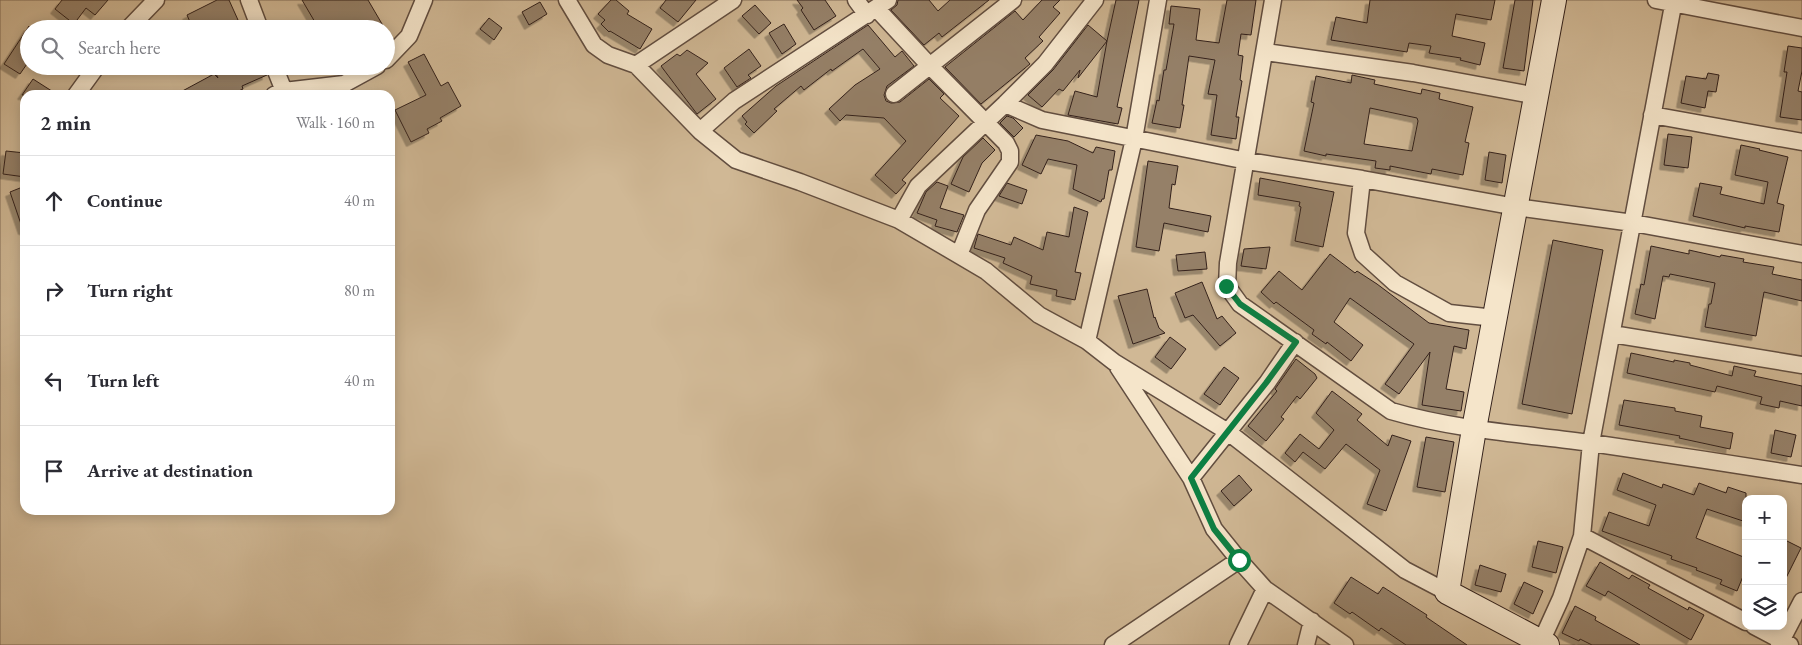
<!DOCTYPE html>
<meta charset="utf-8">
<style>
:root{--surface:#fff;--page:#f7f7f7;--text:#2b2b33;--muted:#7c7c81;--line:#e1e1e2}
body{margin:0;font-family:"EB Garamond",serif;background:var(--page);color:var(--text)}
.controls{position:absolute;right:15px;bottom:15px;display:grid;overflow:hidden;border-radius:10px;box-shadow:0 2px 12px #0003}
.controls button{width:45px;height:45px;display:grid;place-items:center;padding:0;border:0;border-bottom:1px solid var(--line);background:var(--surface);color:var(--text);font:25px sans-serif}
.stop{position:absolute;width:15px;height:15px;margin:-11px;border:4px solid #0b8043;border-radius:50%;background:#fff}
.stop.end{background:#0b8043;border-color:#fff;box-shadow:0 1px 5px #0008}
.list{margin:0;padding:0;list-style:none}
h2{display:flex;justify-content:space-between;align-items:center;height:65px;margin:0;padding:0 20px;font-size:21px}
h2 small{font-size:16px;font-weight:400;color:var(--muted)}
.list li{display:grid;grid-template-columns:32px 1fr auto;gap:15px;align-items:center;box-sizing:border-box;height:90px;padding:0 20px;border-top:1px solid var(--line)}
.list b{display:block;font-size:19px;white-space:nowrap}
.list em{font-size:16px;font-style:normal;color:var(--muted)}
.icon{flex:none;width:28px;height:28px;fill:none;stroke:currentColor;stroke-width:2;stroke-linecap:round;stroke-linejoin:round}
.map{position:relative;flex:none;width:1802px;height:645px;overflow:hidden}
.search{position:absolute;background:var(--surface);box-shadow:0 2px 12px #0003;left:20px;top:20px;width:375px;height:55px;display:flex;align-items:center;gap:12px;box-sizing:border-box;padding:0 18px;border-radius:28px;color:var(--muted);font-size:19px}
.panel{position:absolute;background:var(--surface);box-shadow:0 2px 12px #0003;left:20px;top:90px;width:375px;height:425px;border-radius:15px}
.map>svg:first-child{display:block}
.green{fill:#d0b895;stroke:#826c58;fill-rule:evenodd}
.building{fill:#958067;stroke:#33211b;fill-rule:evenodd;filter:url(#shadow)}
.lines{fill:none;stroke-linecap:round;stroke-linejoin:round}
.street-casing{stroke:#624e40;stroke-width:19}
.secondary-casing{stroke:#33211b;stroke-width:26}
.street{stroke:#f5e5ca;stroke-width:16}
.secondary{stroke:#f5e5ca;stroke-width:24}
.route{stroke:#0b8043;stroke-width:6}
</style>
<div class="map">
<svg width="1802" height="645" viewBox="0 0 1802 645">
<defs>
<filter id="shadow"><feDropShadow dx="-4.5" dy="4.5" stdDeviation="0" flood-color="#0004"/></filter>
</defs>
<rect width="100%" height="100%" fill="#f0d7ae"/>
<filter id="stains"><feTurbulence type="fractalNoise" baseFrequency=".004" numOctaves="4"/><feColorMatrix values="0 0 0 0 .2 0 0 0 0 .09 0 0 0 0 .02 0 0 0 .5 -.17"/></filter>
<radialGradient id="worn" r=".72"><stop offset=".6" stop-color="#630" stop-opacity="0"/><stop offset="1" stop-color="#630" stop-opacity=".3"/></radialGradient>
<path class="green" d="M0 0H1802V645H0ZM29 29H386V66H29ZM25 95H390V510H25ZM1746 499H1783V626H1746Z"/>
<path class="building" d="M62 0H108L95 15 86 8 74 24 55 9Z
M217 0H229L238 20 220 29H193L187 15Z
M302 0H368L385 29H319Z
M611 0H616L629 11 627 14 652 29 640 49 610 31 609 32 601 24 605 20 598 14Z
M666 0H696L678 22 660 8Z
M797 0H825L836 16 814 30 801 10 803 8Z
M898 0H929L938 11 950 0H989L942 37 939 33 924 45 891 10 897 5Z
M1042 0H1060L1053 7 1060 13 1039 37 1043 41 1025 58 1030 64 981 104 945 67 1015 11 1023 20Z
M1116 0H1139L1117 107 1122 108 1118 124 1068 115 1075 91 1097 97 1107 41 1078 78 1080 70 1063 91 1059 89 1042 107 1028 95 1053 70 1088 25 1107 41Z
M1227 0H1256L1251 35 1241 34 1238 55 1243 56 1240 80 1242 81 1236 117H1239L1236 139 1211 135 1217 95 1208 94 1215 60 1189 56 1182 105H1184L1180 128 1152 123 1157 100 1159 101 1164 70H1166L1174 24H1169L1171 6 1200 9 1196 40 1219 43Z
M1370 0H1495L1491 20 1456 14 1452 36 1485 43 1480 65 1460 60 1461 58 1429 53 1431 46 1409 43 1407 52 1331 40 1336 17 1367 23Z
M1515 0H1533L1524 71 1503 68Z
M540 2 547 14 529 25 522 12Z
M755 5 771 23 759 34 742 16Z
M489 18 502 28 494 40 480 29Z
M784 24 796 44 782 54 769 33Z
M868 25 895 57 902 51 914 66 887 86 884 95 886 101 891 103 900 102 929 79 944 94 940 98 959 116 902 180 906 183 896 194 875 175 906 141 884 118 846 115 840 121 829 109 855 85 880 69 863 49 832 71 831 69 804 90 801 86 774 109 777 111 754 133 745 124 747 122 742 116 776 86Z
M29 26V61L20 74 4 64Z
M1788 46 1802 48V71L1798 91 1802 92V120L1780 117 1787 72H1784Z
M749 49 761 66 748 75 751 78 737 87 724 68Z
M687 50 708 63 696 74 716 99 697 114 661 66 677 54 680 56Z
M424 54 441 86 448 82 461 106 440 118 442 121 427 129 429 133 411 142 395 110 426 95 408 62Z
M223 66H264L267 75 242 86 243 89 230 95H175L214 74 218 78 214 70Z
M1708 73 1719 75 1716 92 1708 91 1705 108 1681 103 1686 76 1706 79Z
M1352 75 1375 80 1374 84 1421 94 1422 89 1440 93 1439 99 1473 107 1465 142 1469 143 1463 175 1432 169 1431 174 1390 166V170L1375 168 1376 161 1326 154V156L1304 151 1314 103 1311 102 1316 76 1351 83ZM1370 108 1417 118 1418 121 1412 151 1364 144Z
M33 79 58 95H22Z
M1007 116 1013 118 1023 128 1014 137 1000 123Z
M1668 134 1692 137 1688 168 1664 165Z
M1036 135 1068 141 1093 153 1096 147 1115 151 1112 170H1109L1104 199H1102L1101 202 1073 189 1077 165 1048 159 1041 174 1022 165Z
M983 138 995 150 982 163 969 192 951 184 963 157Z
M1741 145 1760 149 1759 150 1788 157 1777 203 1784 205 1779 232 1745 226V228L1693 216 1700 183 1722 187 1720 194 1764 204 1768 182 1735 175Z
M6 151 25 153V177L3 174Z
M1489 152 1506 155 1502 183 1485 180Z
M1148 161 1178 166 1175 185 1172 184 1169 208 1211 216 1208 232 1164 223 1159 251 1136 247Z
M1260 178 1334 192 1323 247 1295 241 1301 207 1299 206 1300 202 1258 195Z
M937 182 948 186 940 208 964 215 957 232 935 226 937 220 917 213 926 192Z
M1007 183 1027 190 1022 204 999 196Z
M25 186V230H23L10 192Z
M1074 207 1088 212 1075 272 1081 273 1075 300 1056 296 1057 290 1030 284 1032 276 1003 263 1005 258 974 248 978 234 1011 245 1014 237 1043 250 1047 232 1069 237Z
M1553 240 1603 250 1572 414 1522 404Z
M1651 246 1689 254V250L1720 257 1721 255 1744 259 1743 262 1774 267 1772 274 1802 280V301L1764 292 1756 336 1705 327 1709 304H1711L1715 283 1670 274 1669 277 1663 276 1655 319 1635 314 1641 284 1644 285Z
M1270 247 1266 269 1241 266 1244 249Z
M1205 252 1207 269 1178 271 1176 255Z
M1330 254 1355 273 1357 271 1377 284 1429 323 1469 330 1466 349 1454 346 1446 389 1464 392 1461 411 1422 405 1430 352 1399 394 1385 384 1414 344 1350 298 1334 322 1363 345 1351 361 1327 342 1326 344 1312 334 1314 330 1276 302 1274 304 1261 292 1279 271 1302 290Z
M1202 282 1217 319 1222 316 1236 333 1220 346 1193 315 1185 318 1175 293Z
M1147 289 1154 318 1155 317 1159 328 1165 333 1133 344 1118 296Z
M1170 337 1186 349 1171 369 1155 357Z
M1631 353 1674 362V360L1690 363V365L1732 376 1734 366 1756 371 1754 376 1802 386V406L1780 401 1779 408 1760 404 1762 397 1717 386 1715 392 1627 373Z
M1296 359 1315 374 1317 378 1300 399 1297 396 1281 417 1284 419 1266 441 1248 426 1277 391 1275 389Z
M1224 367 1239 378 1220 405 1204 394Z
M1332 391 1362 414 1357 420 1388 446 1392 435 1411 441 1386 511 1367 504 1380 470 1346 444 1325 469 1303 452 1295 462 1285 453 1300 434 1319 449 1334 430 1316 413Z
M1624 400 1675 408V411L1702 416 1700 427 1733 433 1730 449 1679 438 1680 436 1619 425Z
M1775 430 1796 435 1791 457 1771 453Z
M1426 437 1454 442 1445 492 1417 487Z
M1623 473 1662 488 1663 484 1694 495 1699 483 1726 493 1728 487 1746 493V522L1707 509 1696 538 1746 558V569L1737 591 1720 584 1722 580 1696 570 1697 568 1671 559 1672 556 1602 531 1609 512 1649 526 1656 505 1617 490Z
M1239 475 1252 490 1234 506 1221 491Z
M1783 539 1801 548 1783 584Z
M1538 541 1563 547 1556 573 1532 567Z
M1600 562 1629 579 1632 575 1650 585 1648 588 1688 610 1689 607 1704 615 1691 640 1608 591 1605 596 1586 586Z
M1480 565 1506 574 1501 592 1475 585Z
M1351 577 1378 594 1383 587 1427 615 1426 617 1467 645H1406L1381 628 1379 631 1352 612 1350 614 1334 603Z
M1524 582 1543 591 1533 614 1514 604Z
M1575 606 1596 617 1595 620 1640 645H1592L1580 639 1579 641 1562 633Z"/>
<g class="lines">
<g class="street-casing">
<path id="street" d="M249 0 260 29
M567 0 594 45 608 55 636 65 700 131 736 160 800 182 899 220 986 271 1039 315 1087 341 1114 362 1228 432 1405 570 1447 592
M856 0 867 15
M1273 0 1228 263 1227 286 1240 304 1391 411C1456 430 1524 434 1591 443 1661 453 1732 464 1802 475
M1656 0 1802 28
M877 9 929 65 1006 143 1010 151V162L977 210 959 255
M128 29 156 0
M1266 52 1413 73 1537 96
M386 60 409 36 424 0
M636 65 733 0
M274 66 284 91
M894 94 1013 0
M76 95 97 66
M274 95 284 91 344 84 377 66
M1005 104 1042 120 1247 161 1362 179 1516 207 1633 223 1802 254
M1652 115 1802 142
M700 131 734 101 888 0
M1362 179 1356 233 1363 254 1395 283 1449 313 1495 318
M899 220 918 186 1005 104 1045 64 1095 0
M1612 334 1802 365
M1087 341 1134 139 1158 0
M1118 367 1191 478 1214 529 1239 560 1265 589 1345 645
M1191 478 1267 383 1295 342
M1582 536 1746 622
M1754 626 1790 645
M1541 642 1561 598 1582 536 1591 443 1674 0
M1113 645 1239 560
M1238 645 1265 589
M1306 645 1312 621
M1779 645 1802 601"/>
</g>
<g class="secondary-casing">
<path id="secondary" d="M1547 645 1447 592 1474 429 1554 0"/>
</g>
<use href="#street" class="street"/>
<use href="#secondary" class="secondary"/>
</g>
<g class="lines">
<path class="route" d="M1226 286 1240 304 1296 342 1266 383 1191 478 1214 529 1239 560"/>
</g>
<rect width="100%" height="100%" filter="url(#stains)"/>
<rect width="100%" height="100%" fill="url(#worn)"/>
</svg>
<div class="controls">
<button>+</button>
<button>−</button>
<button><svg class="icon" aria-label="layers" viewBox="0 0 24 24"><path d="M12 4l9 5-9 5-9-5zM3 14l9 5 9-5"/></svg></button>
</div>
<div class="stop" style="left:1239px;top:560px"></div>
<div class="stop end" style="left:1226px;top:286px"></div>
<div class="search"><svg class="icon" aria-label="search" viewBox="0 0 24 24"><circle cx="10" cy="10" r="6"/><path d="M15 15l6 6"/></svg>Search here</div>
<section class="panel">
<h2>2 min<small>Walk · 160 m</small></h2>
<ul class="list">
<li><svg class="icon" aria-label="ahead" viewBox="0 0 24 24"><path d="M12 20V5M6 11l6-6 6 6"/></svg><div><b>Continue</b></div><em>40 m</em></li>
<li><svg class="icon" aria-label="right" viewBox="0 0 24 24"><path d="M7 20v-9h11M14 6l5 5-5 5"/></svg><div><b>Turn right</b></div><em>80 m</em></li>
<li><svg class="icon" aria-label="left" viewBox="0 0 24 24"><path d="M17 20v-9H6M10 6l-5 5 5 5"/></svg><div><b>Turn left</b></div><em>40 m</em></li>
<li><svg class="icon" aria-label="arrive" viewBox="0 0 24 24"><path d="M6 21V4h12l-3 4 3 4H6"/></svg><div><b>Arrive at destination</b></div></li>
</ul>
</section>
</div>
